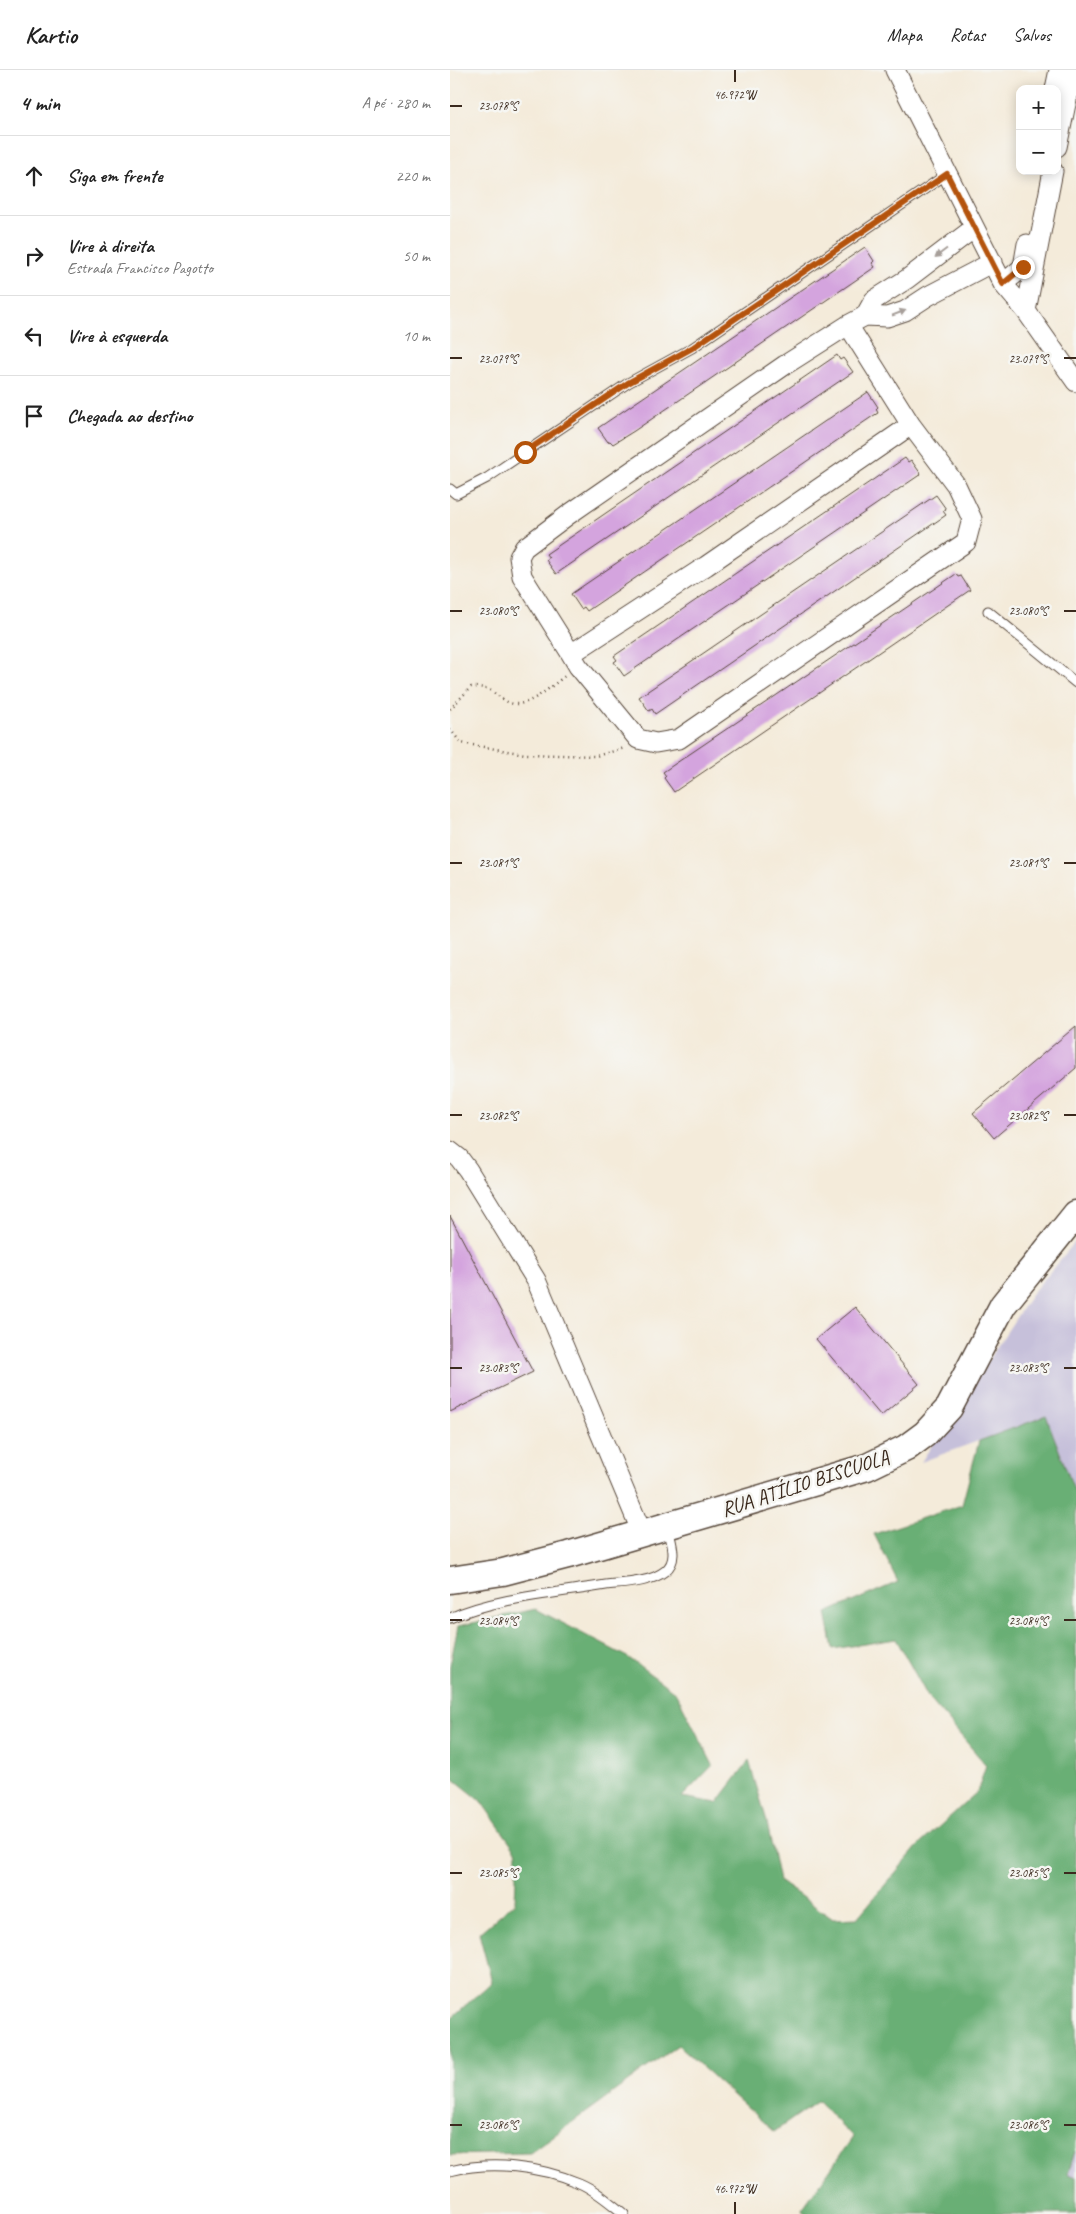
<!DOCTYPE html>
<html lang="pt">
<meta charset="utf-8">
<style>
:root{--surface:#fff;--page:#f6f6f6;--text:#222;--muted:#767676;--line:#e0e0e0}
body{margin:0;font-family:Caveat,sans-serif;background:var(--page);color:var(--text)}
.controls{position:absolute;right:15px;top:15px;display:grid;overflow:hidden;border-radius:10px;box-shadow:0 2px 12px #0003}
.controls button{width:45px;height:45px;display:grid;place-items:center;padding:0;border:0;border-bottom:1px solid var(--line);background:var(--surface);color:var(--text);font:25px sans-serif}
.stop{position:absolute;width:15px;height:15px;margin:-11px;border:4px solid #b45309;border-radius:50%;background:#fff}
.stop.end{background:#b45309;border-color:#fff;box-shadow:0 1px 5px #0008}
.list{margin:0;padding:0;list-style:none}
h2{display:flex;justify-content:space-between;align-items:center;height:65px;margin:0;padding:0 20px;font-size:21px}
h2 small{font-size:16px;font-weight:400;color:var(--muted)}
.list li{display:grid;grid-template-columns:32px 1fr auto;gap:15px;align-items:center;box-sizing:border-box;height:80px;padding:0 20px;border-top:1px solid var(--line)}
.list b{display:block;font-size:19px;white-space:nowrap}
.list p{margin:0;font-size:16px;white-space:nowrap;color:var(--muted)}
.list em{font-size:16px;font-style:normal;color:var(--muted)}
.icon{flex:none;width:28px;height:28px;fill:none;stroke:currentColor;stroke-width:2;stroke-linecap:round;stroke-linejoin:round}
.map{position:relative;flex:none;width:626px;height:2144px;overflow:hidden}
header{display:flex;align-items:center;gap:30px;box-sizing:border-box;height:70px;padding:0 25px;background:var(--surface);border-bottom:1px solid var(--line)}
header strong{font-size:24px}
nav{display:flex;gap:28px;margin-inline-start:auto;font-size:18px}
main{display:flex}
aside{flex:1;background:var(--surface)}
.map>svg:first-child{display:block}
.industrial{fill:#c6c0da}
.forest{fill:#69af74;stroke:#526c49}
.building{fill:#d4a4de}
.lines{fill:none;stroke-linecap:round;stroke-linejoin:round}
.lane-casing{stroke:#57473a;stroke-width:11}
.street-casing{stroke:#57473a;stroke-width:21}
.secondary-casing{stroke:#57473a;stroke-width:29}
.path{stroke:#57473a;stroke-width:2.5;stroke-dasharray:1 4;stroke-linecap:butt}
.lane{stroke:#fff;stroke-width:9}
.street{stroke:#fff;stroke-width:19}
.secondary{stroke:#fff;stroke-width:26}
.oneway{fill:#a79f9a}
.route{stroke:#b45309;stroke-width:6}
.ticks{fill:none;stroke:#3b2a1e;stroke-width:2}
.labels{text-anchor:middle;stroke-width:5;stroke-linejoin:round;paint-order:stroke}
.street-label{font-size:21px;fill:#3b2a1e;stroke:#f6f6f2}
.ticks-label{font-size:12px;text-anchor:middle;fill:#3b2a1e;stroke:#f6f6f2;stroke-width:5;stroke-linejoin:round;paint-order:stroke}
</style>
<header>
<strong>Kartio</strong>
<nav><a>Mapa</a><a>Rotas</a><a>Salvos</a></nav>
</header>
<main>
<aside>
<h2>4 min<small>A pé · 280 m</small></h2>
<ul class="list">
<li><svg class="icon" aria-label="ahead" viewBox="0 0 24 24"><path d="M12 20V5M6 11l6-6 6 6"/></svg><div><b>Siga em frente</b></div><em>220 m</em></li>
<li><svg class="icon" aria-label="right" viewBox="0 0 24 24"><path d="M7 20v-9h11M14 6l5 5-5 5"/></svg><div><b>Vire à direita</b><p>Estrada Francisco Pagotto</p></div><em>50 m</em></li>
<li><svg class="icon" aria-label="left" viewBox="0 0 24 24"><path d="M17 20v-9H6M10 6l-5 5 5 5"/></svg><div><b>Vire à esquerda</b></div><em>10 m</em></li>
<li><svg class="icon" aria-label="arrive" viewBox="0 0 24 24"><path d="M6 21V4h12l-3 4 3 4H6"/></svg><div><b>Chegada ao destino</b></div></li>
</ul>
</aside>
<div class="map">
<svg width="626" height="2144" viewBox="0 0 626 2144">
<rect width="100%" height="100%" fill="#f6f6f2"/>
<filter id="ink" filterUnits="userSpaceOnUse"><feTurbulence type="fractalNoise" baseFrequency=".02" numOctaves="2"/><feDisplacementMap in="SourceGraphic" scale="10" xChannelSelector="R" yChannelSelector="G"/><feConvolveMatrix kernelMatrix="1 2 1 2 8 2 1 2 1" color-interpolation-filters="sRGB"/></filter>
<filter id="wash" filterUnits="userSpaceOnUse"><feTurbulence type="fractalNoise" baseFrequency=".0096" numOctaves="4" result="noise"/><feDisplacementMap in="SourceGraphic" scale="20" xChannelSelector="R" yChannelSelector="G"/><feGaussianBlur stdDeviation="1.12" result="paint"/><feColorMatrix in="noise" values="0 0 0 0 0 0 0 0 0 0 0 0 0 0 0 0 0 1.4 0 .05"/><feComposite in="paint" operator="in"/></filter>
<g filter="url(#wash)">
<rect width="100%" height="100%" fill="#f4ebda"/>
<path class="industrial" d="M626 1171V1425L596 1346 471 1392 583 1222Z
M626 2078V2107L618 2104Z"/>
<path class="forest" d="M596 1346 626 1425V2078L618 2104 626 2107V2144H355L352 2139 403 2067 368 2031 324 2062 228 1975 80 2083 0 2085V1949L42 1912 29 1863 65 1832 67 1782 30 1730 0 1706V1596L8 1556 86 1539 179 1588 226 1623 263 1695 232 1727 267 1733 299 1691 316 1748 329 1811 383 1849 407 1848 468 1776 527 1722 536 1695 478 1627 446 1569 383 1579 376 1543 448 1512 424 1464 512 1435 529 1371Z"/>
<g id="blocks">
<path class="building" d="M415 177 424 191 422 193 425 197 184 361 163 374 160 371 158 372 148 358Z
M387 285 390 290 393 288 403 302 106 504 96 490 99 488 96 484Z
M418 322 428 337 426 339 428 343 423 346 137 541 134 537 131 539 121 524Z
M455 388 458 392 461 390 471 404 174 606 164 592 167 590 164 586Z
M486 425 496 439 493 441 496 445 205 644 202 639 199 641 189 627Z
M506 504 508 507 511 506 520 520 224 722 214 708 216 706 213 702Z
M626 956V998L544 1068 523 1043Z
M0 1146 83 1302 0 1342Z
M405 1237 469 1314 431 1346 366 1269Z"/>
</g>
</g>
<g filter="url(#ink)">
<use href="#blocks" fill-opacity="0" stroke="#57473a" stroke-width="1"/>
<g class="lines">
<g class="lane-casing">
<path id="lane" d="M0 419 6 424 37 408 178 313 242 278 497 104
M538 541 626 613
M0 1548C44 1528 108 1523 156 1515 174 1513 200 1513 215 1501 229 1490 221 1472 218 1458
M0 2101C42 2091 89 2096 129 2113 146 2120 160 2133 174 2144"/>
</g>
<g class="street-casing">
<path id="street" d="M445 0 553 214 576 241 626 312
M605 19 609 0
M607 77 623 0
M553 214 573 197 577 174
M576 241 603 101
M415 246 424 230 457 209 524 158
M398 255 461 355 256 496 121 584 72 506 69 487 74 478 118 445 335 295 398 255 415 246 437 247 455 241 478 226 543 192
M121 584 128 596 188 669 206 673 229 669 516 472 522 449 506 415 461 355
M0 1081 9 1088 18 1100 86 1210 192 1463"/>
</g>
<g class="secondary-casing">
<path id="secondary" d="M0 1510 53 1502 118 1485 417 1397 456 1378 475 1364 499 1338 553 1235 626 1144"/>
</g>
<path class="path" d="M0 639 21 617C42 617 39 621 56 631 74 643 101 616 115 606
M0 659 11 673 75 684 146 686 175 678"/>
<use href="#lane" class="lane"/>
<use href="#street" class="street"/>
<use href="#secondary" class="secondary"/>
</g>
<defs><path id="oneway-solid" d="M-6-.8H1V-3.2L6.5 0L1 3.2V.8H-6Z" transform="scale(1.25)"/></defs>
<g class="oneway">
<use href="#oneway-solid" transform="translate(491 183) rotate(143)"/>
<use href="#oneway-solid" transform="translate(449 243) rotate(-21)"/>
</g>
</g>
<g class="lines" filter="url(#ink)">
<path class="route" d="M75 382 178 313 242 278 497 104 553 214 573 197"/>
</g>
<path class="ticks" d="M285 0V12M0 36H12M0 288H12M614 288H626M0 541H12M614 541H626M0 793H12M614 793H626M0 1045H12M614 1045H626M0 1298H12M614 1298H626M0 1550H12M614 1550H626M0 1803H12M614 1803H626M0 2055H12M614 2055H626M285 2132V2144"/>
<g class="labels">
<g class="street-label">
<text transform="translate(355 1413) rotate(-18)" y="7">RUA ATÍLIO BISCUOLA</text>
</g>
</g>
<g class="ticks-label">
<text x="285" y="29">46.972°W</text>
<text x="48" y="40">23.078°S</text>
<text x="48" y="293">23.079°S</text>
<text x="578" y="293">23.079°S</text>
<text x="48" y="545">23.080°S</text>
<text x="578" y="545">23.080°S</text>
<text x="48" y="797">23.081°S</text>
<text x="578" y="797">23.081°S</text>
<text x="48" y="1050">23.082°S</text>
<text x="578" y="1050">23.082°S</text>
<text x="48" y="1302">23.083°S</text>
<text x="578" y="1302">23.083°S</text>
<text x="48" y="1555">23.084°S</text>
<text x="578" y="1555">23.084°S</text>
<text x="48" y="1807">23.085°S</text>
<text x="578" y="1807">23.085°S</text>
<text x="48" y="2059">23.086°S</text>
<text x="578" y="2059">23.086°S</text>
<text x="285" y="2123">46.972°W</text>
</g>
</svg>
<div class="controls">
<button>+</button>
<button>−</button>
</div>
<div class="stop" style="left:75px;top:382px"></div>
<div class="stop end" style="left:573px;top:197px"></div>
</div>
</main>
